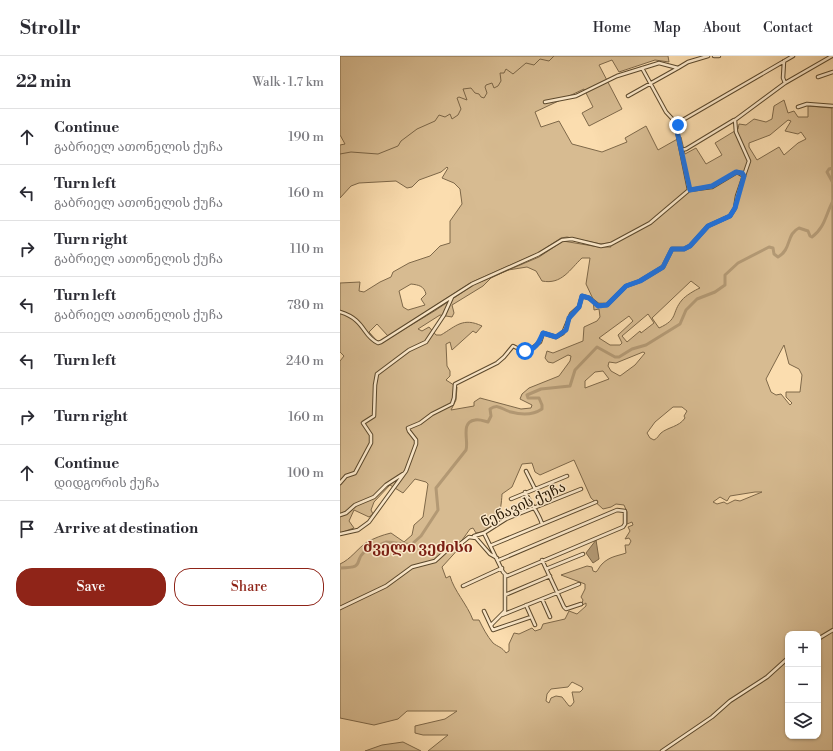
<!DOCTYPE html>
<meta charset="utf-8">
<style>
:root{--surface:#fff;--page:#f2f2f3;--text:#2b2b33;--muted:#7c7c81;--line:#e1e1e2;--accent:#8f2418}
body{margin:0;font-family:"Libre Bodoni","Noto Serif Georgian",serif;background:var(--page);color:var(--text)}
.controls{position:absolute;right:12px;bottom:12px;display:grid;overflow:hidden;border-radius:8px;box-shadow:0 1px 3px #0004}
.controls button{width:36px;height:36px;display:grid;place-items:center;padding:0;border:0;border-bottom:1px solid var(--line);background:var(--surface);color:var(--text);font:20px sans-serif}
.stop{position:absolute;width:12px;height:12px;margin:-9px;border:3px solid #1a73e8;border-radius:50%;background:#fff}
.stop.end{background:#1a73e8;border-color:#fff;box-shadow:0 1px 4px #0008}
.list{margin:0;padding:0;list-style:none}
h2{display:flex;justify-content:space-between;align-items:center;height:52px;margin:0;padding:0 16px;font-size:17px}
h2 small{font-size:13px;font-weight:400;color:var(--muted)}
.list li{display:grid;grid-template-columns:26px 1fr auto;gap:12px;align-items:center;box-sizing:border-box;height:56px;padding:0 16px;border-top:1px solid var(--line)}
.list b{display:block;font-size:15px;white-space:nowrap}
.list p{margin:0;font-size:13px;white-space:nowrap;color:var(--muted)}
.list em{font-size:13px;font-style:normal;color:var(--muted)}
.actions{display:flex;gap:8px;padding:12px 16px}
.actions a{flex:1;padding:9px 0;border:1px solid var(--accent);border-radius:16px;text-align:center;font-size:14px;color:var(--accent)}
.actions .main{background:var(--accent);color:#fff}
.icon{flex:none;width:22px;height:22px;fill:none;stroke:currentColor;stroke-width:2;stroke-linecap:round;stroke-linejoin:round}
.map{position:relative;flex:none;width:493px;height:695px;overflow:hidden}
header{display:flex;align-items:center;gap:24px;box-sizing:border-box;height:56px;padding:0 20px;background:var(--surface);border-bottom:1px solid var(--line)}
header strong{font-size:19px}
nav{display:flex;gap:22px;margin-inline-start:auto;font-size:14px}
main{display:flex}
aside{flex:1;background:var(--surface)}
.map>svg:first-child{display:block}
.green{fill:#d7bb91;stroke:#7e6849;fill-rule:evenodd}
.water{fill:#b39974;stroke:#7b6546}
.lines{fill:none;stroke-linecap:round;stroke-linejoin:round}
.stream{stroke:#7b6546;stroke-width:1}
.river{stroke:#b39974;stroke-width:3}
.minor-casing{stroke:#5b482c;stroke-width:4.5}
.minor{stroke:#fce9cb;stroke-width:2.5}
.route{stroke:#1a73e8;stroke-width:5}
.labels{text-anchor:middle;stroke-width:3;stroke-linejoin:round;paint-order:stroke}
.street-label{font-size:14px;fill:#261601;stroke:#fce9cb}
.neighbourhood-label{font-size:15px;font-weight:bold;fill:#7a1f14;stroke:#fce9cb}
</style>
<header>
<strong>Strollr</strong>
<nav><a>Home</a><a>Map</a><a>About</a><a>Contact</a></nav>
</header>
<main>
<aside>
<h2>22 min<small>Walk · 1.7 km</small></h2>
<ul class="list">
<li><svg class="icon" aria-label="ahead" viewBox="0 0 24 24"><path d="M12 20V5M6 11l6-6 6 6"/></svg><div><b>Continue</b><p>გაბრიელ ათონელის ქუჩა</p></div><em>190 m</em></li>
<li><svg class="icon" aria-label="left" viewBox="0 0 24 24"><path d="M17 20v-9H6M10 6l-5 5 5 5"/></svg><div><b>Turn left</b><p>გაბრიელ ათონელის ქუჩა</p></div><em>160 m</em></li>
<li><svg class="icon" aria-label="right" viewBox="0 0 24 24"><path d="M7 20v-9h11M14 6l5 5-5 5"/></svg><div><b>Turn right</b><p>გაბრიელ ათონელის ქუჩა</p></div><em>110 m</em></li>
<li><svg class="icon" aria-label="left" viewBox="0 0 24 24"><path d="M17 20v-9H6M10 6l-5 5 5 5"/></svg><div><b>Turn left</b><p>გაბრიელ ათონელის ქუჩა</p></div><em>780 m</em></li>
<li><svg class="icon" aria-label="left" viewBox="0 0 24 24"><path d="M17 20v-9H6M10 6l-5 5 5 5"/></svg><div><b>Turn left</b></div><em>240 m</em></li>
<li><svg class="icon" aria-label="right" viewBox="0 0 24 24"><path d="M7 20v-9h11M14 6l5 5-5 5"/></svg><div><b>Turn right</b></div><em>160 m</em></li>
<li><svg class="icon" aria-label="ahead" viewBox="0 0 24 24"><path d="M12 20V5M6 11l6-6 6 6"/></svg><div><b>Continue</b><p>დიდგორის ქუჩა</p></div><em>100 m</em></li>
<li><svg class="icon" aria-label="arrive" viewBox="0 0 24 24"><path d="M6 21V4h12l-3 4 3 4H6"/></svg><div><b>Arrive at destination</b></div></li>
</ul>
<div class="actions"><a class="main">Save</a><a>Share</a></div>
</aside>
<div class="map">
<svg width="493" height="695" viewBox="0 0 493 695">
<rect width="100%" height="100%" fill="#fbddaf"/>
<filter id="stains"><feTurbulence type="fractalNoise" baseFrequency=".005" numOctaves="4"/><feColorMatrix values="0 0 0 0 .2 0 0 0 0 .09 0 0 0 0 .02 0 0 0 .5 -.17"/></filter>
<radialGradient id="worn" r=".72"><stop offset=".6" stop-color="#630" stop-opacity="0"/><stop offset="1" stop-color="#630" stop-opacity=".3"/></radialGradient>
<path class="green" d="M0 0H328L329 6 315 4 279 16 272 4 259 9 282 53 249 70 242 57 253 51 244 33 195 56 201 71 219 65 232 88 262 96 287 86 285 82 306 70 318 94 341 81 345 98 356 92 366 108 382 99 375 87 398 73 399 68 406 69 414 63 426 66 432 63 434 50 444 44 448 57 454 55 458 61H468V50L492 52 493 695H88L108 679H83L75 677V670L105 663 117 655H67L58 663 34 669 0 662V508C11 503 17 493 27 486 35 482 42 479 51 477L64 486 72 479 74 469 83 461 88 428 86 426 75 423 63 437 50 429 34 446 31 454 33 458 29 461 14 454 9 465 14 472 0 477V305L4 300 0 296V227L20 226 19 235 24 236 40 226 51 221 53 216 69 207 90 200 100 190 110 187V165L122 148 120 133 114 127 102 122 108 112 107 111 101 116 79 124 72 131 67 132 56 125 19 127 11 130 0 142V89L5 88 0 79ZM448 64 451 65 445 75 458 78 461 76 466 83 458 87 444 99 439 91 417 104 409 91V87L430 79ZM227 181 261 188 269 187 271 191H259L223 185 199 201 133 229 96 254 43 286 37 285 29 276 37 268 48 280 132 226 198 197 221 182ZM242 202H250L246 228 253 243 254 254 259 253 260 261 257 265 244 271 243 285 213 297 207 295 205 302 208 306 213 307 228 299 231 300 230 305 219 320 189 332 182 338 180 343 192 349 191 352 181 353 140 342 134 346V350L111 354 116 344 117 331 106 324 110 320V315L107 310 106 288 110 286 112 294 133 275 136 277 142 270C123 261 116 270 101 279H96L89 271 82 275 78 273 100 259 112 261 114 257 112 249 143 230 151 222 168 214 187 211 196 215 202 225C222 229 230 213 242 202ZM351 225 360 232C355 234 345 240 342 244 331 257 339 263 319 272L312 262ZM71 228C79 229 84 230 86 238L81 243 85 249 68 254 63 251 59 235ZM308 258 314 267 301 277 300 275 287 286 282 280ZM289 260 293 265 278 279 282 287 280 289H270L259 282ZM444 289 449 308 459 313 462 319 460 336H446V341L452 347 450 349 441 338 436 339 431 336 426 323ZM303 296 305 297 295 309 280 320 271 315 268 310 269 306 276 307ZM263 315 269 323 245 332V325L255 316ZM333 351H342L347 355 344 360 345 362C339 371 328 371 321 377 318 380 318 382 314 384L310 382 307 377 315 366ZM234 404 251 442 263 453 271 451 276 448 284 449 287 456V468L292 466 293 469 288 471 290 475 285 483 289 482 291 485 289 489H285L286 497C278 500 270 500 262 508 259 511 259 513 256 516L253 515 252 511 247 510 221 519 245 528V533L241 541 243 544 241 550 246 547V550L237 558 229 555 225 563 203 568 201 573 195 575 192 572 179 578 174 577 169 588V595L166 597C162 591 158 591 153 587 147 580 143 572 139 564H133C127 548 114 535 110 520L106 522 102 511 122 489 120 487 130 473 133 472 136 477C158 474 161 456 162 438L172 431 182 408 192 407 195 416 200 419ZM415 436H422L400 445 395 444 387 448 384 446 377 448 373 446 380 441 387 445 390 440ZM448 578H478V680H448ZM232 626 242 631 243 633 240 636H232L234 646 231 650H229L222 641 216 640 211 642 209 647 206 645 207 638 211 633 228 631Z
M63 686 81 695H25L42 689Z"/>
<path class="water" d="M256 484 259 503 253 507 246 497Z"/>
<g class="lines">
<path class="stream" d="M0 98 11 96 38 98 58 90 61 85 77 73 95 65 99 59 105 61 110 58 112 63 118 59 121 53 117 42 119 41 127 44 123 33 131 32 135 37 139 38 141 41 144 42 147 37 145 31 146 29 152 27 154 32 158 30 161 25 160 17H164L166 13 173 18 186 7 194 9 200 3 209 5 214 0"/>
<path class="river" d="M493 112 489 113 487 116 493 127
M0 512C27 511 12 507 25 495 27 494 44 487 46 486 54 486 63 489 72 488L81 480 98 454 96 432 126 394C129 385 120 366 135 364 139 363 144 365 148 366L151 360 150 353C159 347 162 354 171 356 182 359 193 359 202 353V349L199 342H188L187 339 201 333 230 330 235 314 257 291 275 301H279L292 293 306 289 340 268 346 254 357 243 375 236 385 229V219L398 207 429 191 433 192 434 198 438 201C452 193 446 178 459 172L468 175 470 180 472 181C485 172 486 157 493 145"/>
<g class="minor-casing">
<path id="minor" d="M374 0H379
M444 5 443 22 445 27
M302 12 326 56 338 69
M478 21 493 16
M288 40 338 12
M205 46 236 40 277 20 319 7 338 12 348 6 368 0
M458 51 467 48 493 50
M341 94 346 93 394 64
M349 134 372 131 397 116 404 120
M0 256C26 264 22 280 38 287L41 286 132 228 199 198 222 184 232 183 261 190 271 188 310 167 349 134 337 75 341 65 453 0
M186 415 195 433
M0 427 6 420 15 417 31 387V379L23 367 34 360 35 329 37 318 69 294 86 286 104 259 112 241
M185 436C190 447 199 457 202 468
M171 443 227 420
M0 459 6 457 15 449 34 441 46 429 63 418
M144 477 163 516 167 520 283 471 285 468V455L277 454 159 504
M0 478 18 474 29 466 66 415 76 388V384L69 375 68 372 80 367 92 358 112 348 114 342 115 328 157 307 164 301 173 290 181 294H190L200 286 203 277 216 281 223 277 231 258 239 251 242 240 249 242 258 249H267L286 230 300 225 323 211 332 193H344L350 190 368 170 390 160 395 152 397 140 409 105 396 76 395 64 445 27 492 0
M134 480 144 477 166 463 241 433
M152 489 256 446
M202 504 224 551 226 553 241 548
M206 513 243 498
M165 519V555L152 568 151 570 153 574 191 561
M123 530 162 512
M165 539 210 520
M202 543 210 561
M186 549 195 569
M0 552 46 530 72 511 95 505 107 494 119 489 129 481 136 482 150 498 157 502
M144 555 151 570
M162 559 239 528
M478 583 493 574
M322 695 372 661 390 645 427 621 448 602"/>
</g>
<use href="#minor" class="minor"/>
</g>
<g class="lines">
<path class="route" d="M185 295C196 294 199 286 203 277L216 281 226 274 229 262 239 251 242 240 249 242 258 250 267 249 286 230 300 225 323 211 332 193H344L350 190 368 170 390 160 395 152 404 120 402 117 396 116 372 130 350 134 337 75 338 69"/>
</g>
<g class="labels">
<g class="street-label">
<text transform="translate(183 448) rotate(-24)" y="5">ნენავის ქუჩა</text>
</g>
<g class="neighbourhood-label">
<text x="78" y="496">ძველი ვეძისი</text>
</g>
</g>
<rect width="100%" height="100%" filter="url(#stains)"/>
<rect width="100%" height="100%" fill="url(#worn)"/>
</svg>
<div class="controls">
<button>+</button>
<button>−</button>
<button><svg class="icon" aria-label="layers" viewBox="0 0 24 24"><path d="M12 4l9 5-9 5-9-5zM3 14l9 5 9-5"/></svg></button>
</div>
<div class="stop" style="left:185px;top:295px"></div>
<div class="stop end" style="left:338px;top:69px"></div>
</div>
</main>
